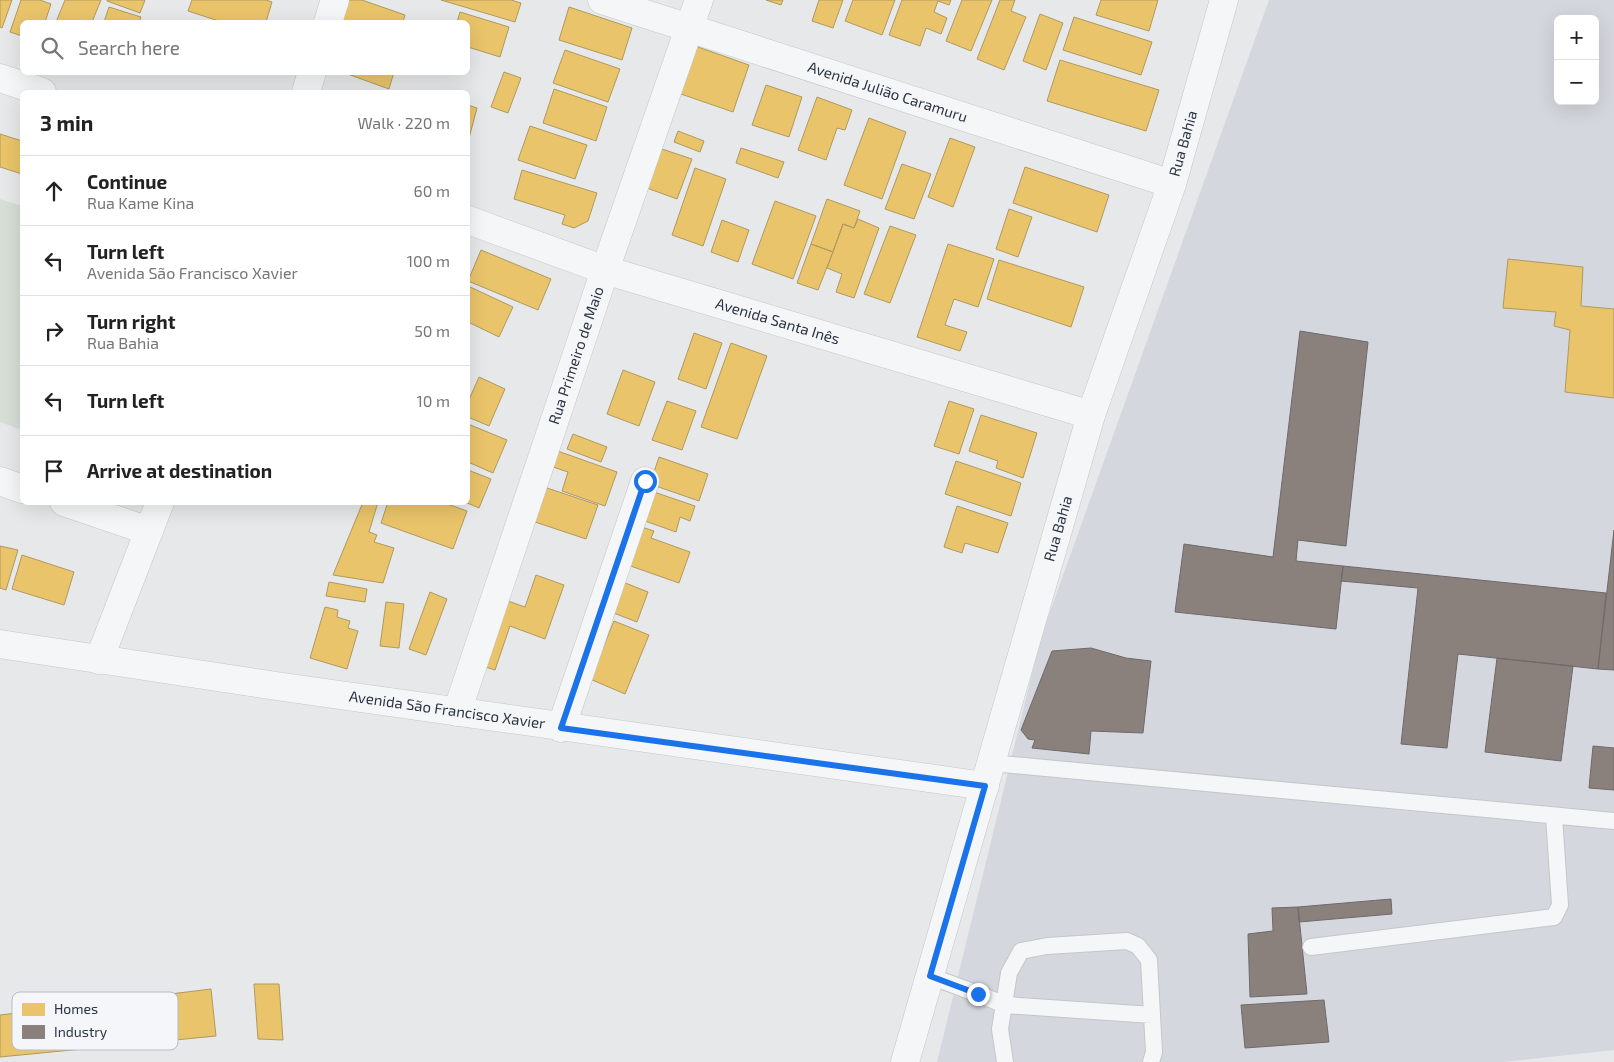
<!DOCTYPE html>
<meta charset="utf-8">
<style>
:root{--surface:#fff;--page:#f6f6f6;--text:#222;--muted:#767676;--line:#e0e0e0}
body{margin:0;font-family:"Exo 2",sans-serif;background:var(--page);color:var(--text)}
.controls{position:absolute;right:15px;top:15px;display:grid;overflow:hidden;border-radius:8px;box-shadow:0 5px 20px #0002}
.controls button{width:45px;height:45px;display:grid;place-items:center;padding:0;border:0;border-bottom:1px solid var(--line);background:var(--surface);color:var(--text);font:25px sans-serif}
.stop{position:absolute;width:15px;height:15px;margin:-11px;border:4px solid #1a73e8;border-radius:50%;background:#fff}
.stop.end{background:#1a73e8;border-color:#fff;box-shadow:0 1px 5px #0008}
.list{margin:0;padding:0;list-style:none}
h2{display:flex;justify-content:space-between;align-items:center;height:65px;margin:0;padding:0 20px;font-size:21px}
h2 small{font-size:16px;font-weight:400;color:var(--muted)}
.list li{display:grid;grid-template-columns:32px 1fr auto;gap:15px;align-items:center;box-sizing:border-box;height:70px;padding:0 20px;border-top:1px solid var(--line)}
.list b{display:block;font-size:19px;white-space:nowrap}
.list p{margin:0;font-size:16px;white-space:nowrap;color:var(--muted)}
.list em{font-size:16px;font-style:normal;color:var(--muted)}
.icon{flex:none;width:28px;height:28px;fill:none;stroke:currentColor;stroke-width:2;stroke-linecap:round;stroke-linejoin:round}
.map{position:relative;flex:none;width:1614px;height:1062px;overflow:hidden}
.search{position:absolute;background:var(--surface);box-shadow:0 5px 20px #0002;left:20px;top:20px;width:450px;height:55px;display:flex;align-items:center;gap:12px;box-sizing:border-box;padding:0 18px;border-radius:8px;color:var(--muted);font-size:19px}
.panel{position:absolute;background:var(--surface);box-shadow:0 5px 20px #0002;left:20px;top:90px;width:450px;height:415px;border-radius:8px}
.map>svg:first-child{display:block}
.built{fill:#d4d7dd;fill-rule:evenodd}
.green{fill:#d6ded6}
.homes{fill:#e9c46a;stroke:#b0995f}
.industry{fill:#8a817c;stroke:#6e6a6c}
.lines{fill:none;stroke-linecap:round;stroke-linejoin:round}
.lane-casing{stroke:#c4c6c8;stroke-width:18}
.street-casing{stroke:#c4c6c8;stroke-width:29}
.lane{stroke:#f5f6f7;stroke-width:16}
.street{stroke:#f5f6f7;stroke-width:28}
.route{stroke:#1a73e8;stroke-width:6}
.labels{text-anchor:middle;stroke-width:5;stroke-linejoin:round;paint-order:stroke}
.street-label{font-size:15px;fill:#2b3445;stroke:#f4f6f9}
.key{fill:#f4f6f9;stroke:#b8bcc3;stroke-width:1}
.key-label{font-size:14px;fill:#2b3445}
</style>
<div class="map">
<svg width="1614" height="1062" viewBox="0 0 1614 1062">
<rect width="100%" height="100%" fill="#e6e8ea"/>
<path class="built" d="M1269 0H1614V1050L1503 1062H937L1041 637ZM1558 19H1595V101H1558Z"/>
<path class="green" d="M0 199 22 206V430L0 422Z"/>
<path class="homes" d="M0 0H12L2 28 0 27Z
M21 0H40L51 4 45 22H22V36L10 32Z
M65 0H101L92 22H56Z
M107 0H145L140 13 107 1Z
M192 0H266L272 2 266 22H222L188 11Z
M343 0H362L405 15 403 22H336Z
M441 0H511L521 3 515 22Z
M766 0H783L781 5Z
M819 0H843L833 28 812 21Z
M853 0H895L882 35 845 21Z
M902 0H951L949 5 938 1 934 12 947 18 941 34 926 28 920 46 889 35Z
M962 0H992L971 51 946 41Z
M1000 0H1015L1011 11 1026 17 1004 70 977 59Z
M1101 0H1158L1149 31 1096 15Z
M109 7 141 17 139 22H104Z
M569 7 632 28 622 60 559 40Z
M460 12 509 27 500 57 468 47V22H457Z
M1040 14 1063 23 1046 70 1023 61Z
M1074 17 1152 42 1141 75 1063 50Z
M695 46 749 65 733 112 678 93Z
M565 50 620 69 608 102 553 83Z
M1060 60 1159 90 1146 131 1047 101Z
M342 72H394L389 89Z
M504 72 521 78 508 113 491 107Z
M766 85 802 97 789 137 752 125Z
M554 89 607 107 596 141 543 123Z
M817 97 852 110 845 130 837 128 826 160 798 150Z
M468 105 477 108 468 142Z
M869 118 906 132 882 199 844 185Z
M530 126 587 145 575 179 518 160Z
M678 131 704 141 700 152 674 142Z
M0 134 22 141V174L0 167Z
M950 138 975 147 953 207 928 197Z
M659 148 692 159 677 199 644 187Z
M741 148 784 162 778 178 736 163Z
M902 164 931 174 914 219 885 209Z
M1025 167 1109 195 1097 232 1013 203Z
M695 168 726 179 703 246 672 235Z
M522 170 597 193 588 221 574 228 562 224 565 215 514 199Z
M827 199 860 211 854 228 843 224 833 252 811 244Z
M775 201 816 216 793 279 752 264Z
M1009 209 1032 217 1018 257 996 249Z
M858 219 879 228 854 298 836 292 842 274 827 268 843 224 854 228Z
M722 220 749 230 738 262 711 252Z
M890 226 916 235 890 303 864 294Z
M811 244 833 252 818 290 797 283Z
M948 244 994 259 978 307 954 299 945 325 967 332 960 351 917 337Z
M481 250 551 279 538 310 468 281Z
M1508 259 1583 267 1581 306 1614 309V398L1565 392 1570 330 1554 326 1556 312 1503 308Z
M999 260 1084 287 1071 327 987 299Z
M468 286 513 307 499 337 468 322Z
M694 333 722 343 706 389 678 379Z
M731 343 767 356 737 439 701 427Z
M623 370 655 382 639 426 607 414Z
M479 377 505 389 489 426 468 417V402Z
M667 401 696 411 682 450 652 440Z
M949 401 974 409 959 454 934 446Z
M981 415 1037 433 1023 478 996 468 998 461 969 451Z
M468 424 507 440 493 473 468 462Z
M573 434 607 447 601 462 567 449Z
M552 449 617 472 605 506 562 491 568 472 547 465Z
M659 457 708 474 699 501 650 484Z
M956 461 1021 483 1011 516 945 494Z
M468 470 491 479 479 508 465 502H468Z
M544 487 598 505 586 539 532 521Z
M654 492 695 506 690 521 680 517 676 532 645 521Z
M363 502H378L369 532 377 535 374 542 394 548 383 583 333 575Z
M388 502H442L467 511 453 549 381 523Z
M957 506 1008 523 998 553 965 543 962 553 944 547Z
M635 525 654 531 651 538 690 552 679 583 622 563Z
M0 546 18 550 6 590 0 588Z
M22 555 74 572 64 605 12 589Z
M536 575 564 585 545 639 510 626 495 670 479 665 502 599 525 607Z
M618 580 648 592 637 622 606 610Z
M329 582 367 589 365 602 326 596Z
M430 592 447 599 426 655 409 649Z
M386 602 404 604 399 648 380 646Z
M325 607 338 610 337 617 350 621 348 628 358 631 347 669 310 658Z
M614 621 649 635 625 694 590 679Z
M254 984H279L283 1040 258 1039Z
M211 989 216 1036 0 1057V1015Z"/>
<path class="industry" d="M1300 331 1368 342 1346 546 1298 540 1296 561 1343 566 1336 629 1175 612 1184 544 1273 557Z
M1614 530V670L1598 669Z
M1343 566 1606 593 1598 669 1458 654 1447 748 1401 744 1418 588 1341 581Z
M1091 648 1126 658 1151 661 1143 733 1091 731 1089 754 1032 748 1035 740 1028 739 1021 730 1052 651Z
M1497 658 1573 666 1561 761 1485 752Z
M1593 746 1614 748V790L1589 788Z
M1391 899 1392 914 1299 922 1298 907Z
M1298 907 1307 994 1250 997 1248 934 1273 931 1272 908Z
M1324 1000 1329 1042 1245 1048 1241 1005Z"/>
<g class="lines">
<g class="lane-casing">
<path id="lane" d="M991 763 1614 821
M1311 947 1554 917 1560 905 1554 816
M930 976 978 994 1005 1005 1152 1015
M1005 1062 1000 1029 1009 973 1021 951 1047 946 1127 941 1138 946 1149 960 1154 1052 1151 1062"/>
</g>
<g class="street-casing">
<g id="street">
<path id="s1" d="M602 0 1172 184"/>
<path d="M328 22 335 0"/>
<path d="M0 78 42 92"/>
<path d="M306 92 312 72"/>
<path id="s2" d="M468 220 605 270 1091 415"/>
<path d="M0 481 22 489"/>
<path d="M64 502 149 531"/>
<path id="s3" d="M0 644 283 687 985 786"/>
<path d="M99 660 160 502"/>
<path id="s4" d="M457 712 605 270 699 0"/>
<path d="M561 728 645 481"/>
<path id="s5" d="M905 1062 1091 415 1172 184 1224 0"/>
</g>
</g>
<use href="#lane" class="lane"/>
<use href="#street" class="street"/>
</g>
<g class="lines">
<path class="route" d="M645 481 561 728 985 786 930 976 978 994"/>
</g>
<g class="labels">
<g class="street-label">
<text dy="5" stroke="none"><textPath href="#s1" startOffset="300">Avenida Julião Caramuru</textPath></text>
<text dy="5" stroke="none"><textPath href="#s5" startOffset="960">Rua Bahia</textPath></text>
<text dy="5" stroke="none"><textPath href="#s2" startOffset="326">Avenida Santa Inês</textPath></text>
<text dy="5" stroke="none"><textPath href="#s4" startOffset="376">Rua Primeiro de Maio</textPath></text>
<text dy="5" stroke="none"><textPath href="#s5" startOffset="555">Rua Bahia</textPath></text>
<text dy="5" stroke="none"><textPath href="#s3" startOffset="452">Avenida São Francisco Xavier</textPath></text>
</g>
</g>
<rect x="12" y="992" width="166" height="58" rx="8" class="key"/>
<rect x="22" y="1003" width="23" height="13" fill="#e9c46a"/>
<rect x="22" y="1025" width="23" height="14" fill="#8a817c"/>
<g class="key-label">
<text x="54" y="1014">Homes</text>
<text x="54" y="1037">Industry</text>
</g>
</svg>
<div class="controls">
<button>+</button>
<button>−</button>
</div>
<div class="stop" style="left:645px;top:481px"></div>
<div class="stop end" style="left:978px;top:994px"></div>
<div class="search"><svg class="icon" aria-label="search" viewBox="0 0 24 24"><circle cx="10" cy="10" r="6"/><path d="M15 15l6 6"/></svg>Search here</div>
<section class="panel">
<h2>3 min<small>Walk · 220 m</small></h2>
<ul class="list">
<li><svg class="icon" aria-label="ahead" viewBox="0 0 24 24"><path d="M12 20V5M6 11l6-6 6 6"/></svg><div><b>Continue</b><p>Rua Kame Kina</p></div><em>60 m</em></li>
<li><svg class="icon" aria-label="left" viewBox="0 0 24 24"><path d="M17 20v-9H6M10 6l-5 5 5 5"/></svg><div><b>Turn left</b><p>Avenida São Francisco Xavier</p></div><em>100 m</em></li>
<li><svg class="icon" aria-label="right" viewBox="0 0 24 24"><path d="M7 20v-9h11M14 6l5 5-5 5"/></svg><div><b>Turn right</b><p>Rua Bahia</p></div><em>50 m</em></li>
<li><svg class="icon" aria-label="left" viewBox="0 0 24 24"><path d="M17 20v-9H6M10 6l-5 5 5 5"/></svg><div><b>Turn left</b></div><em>10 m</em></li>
<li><svg class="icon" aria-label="arrive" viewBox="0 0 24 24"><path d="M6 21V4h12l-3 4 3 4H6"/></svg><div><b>Arrive at destination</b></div></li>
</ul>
</section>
</div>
